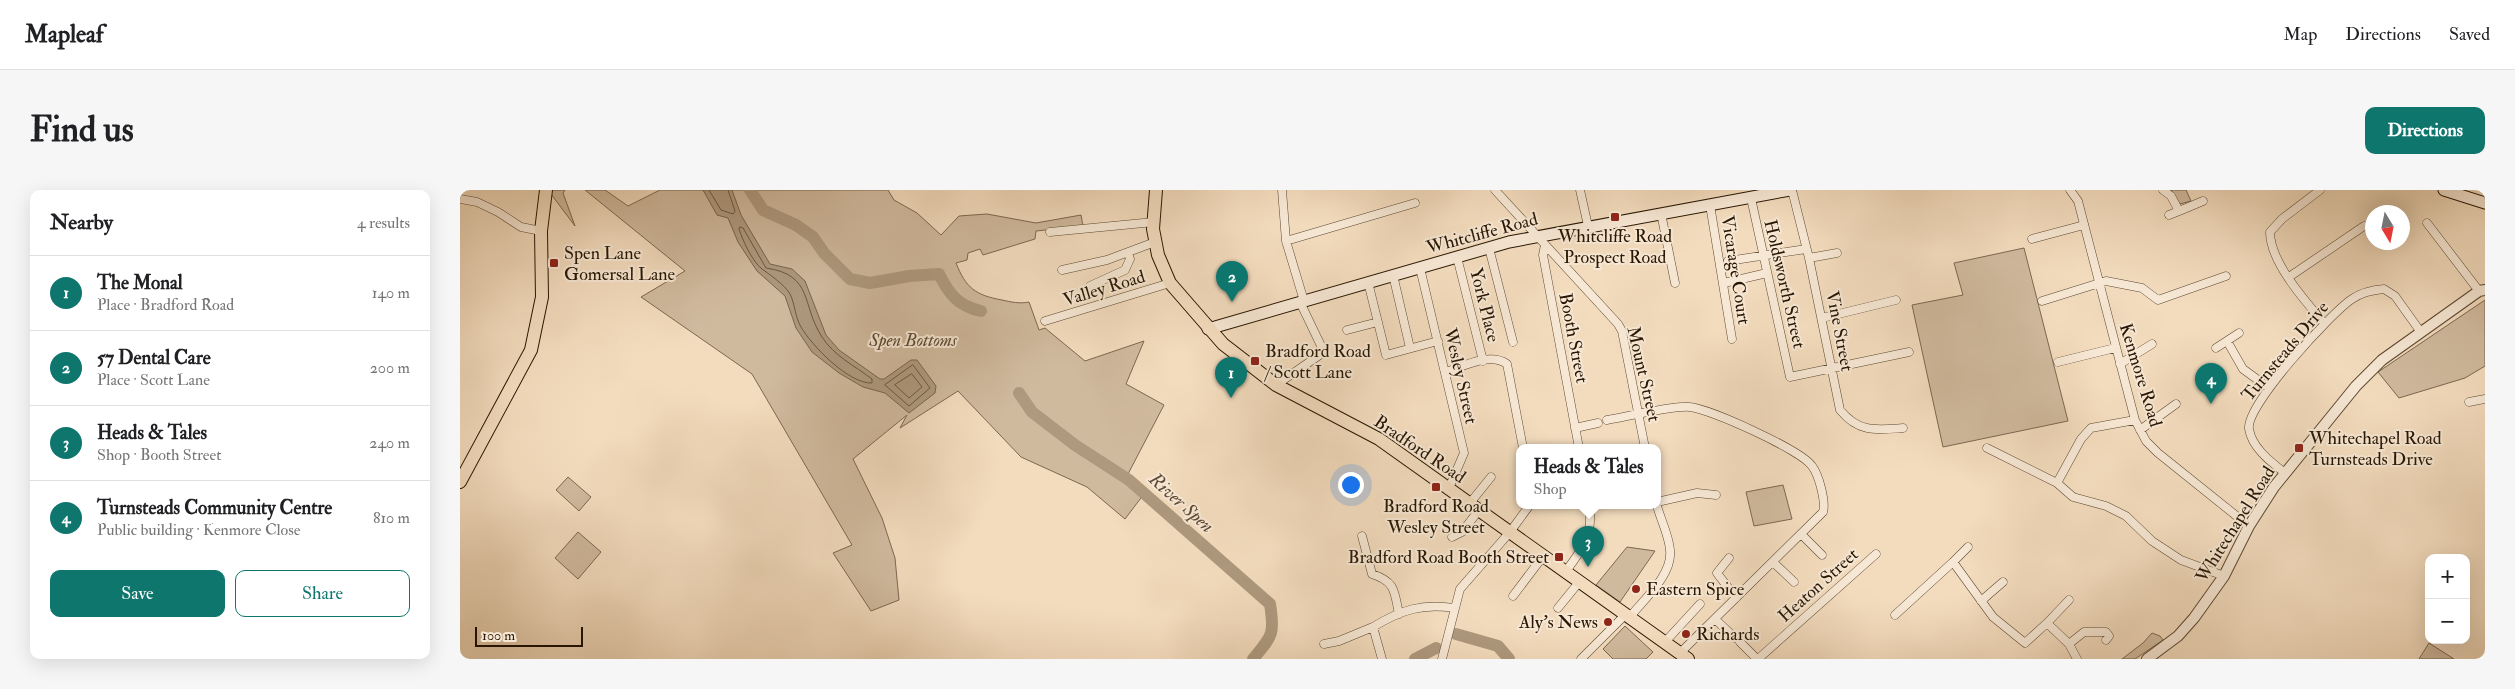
<!DOCTYPE html>
<meta charset="utf-8">
<style>
:root{--surface:#fff;--page:#f6f6f6;--text:#202124;--muted:#757577;--line:#e0e0e0;--accent:#0f766e}
body{margin:0;font-family:"IM FELL Double Pica",serif;background:var(--page);color:var(--text)}
.controls{position:absolute;right:15px;bottom:15px;display:grid;overflow:hidden;border-radius:10px;box-shadow:0 5px 20px #0002}
.controls button{width:45px;height:45px;display:grid;place-items:center;padding:0;border:0;border-bottom:1px solid var(--line);background:var(--surface);color:var(--text);font:25px sans-serif}
.compass{position:absolute;left:1905px;top:15px;width:45px;height:45px;border-radius:50%;background:var(--surface);box-shadow:0 5px 20px #0002;rotate:170deg}
.scale{position:absolute;left:15px;bottom:12px;width:108px;box-sizing:border-box;padding-left:5px;border:2px solid #281602;border-top:0;font-size:14px;line-height:18px;white-space:nowrap;color:#281602;-webkit-text-stroke:4px #f7e8d5;paint-order:stroke}
.you{position:absolute;left:890px;top:294px;width:18px;height:18px;margin:-12px;border:4px solid #fff;border-radius:50%;background:#1a73e8;box-shadow:0 0 0 8px #1a73e833}
.badge{display:grid;place-items:center;width:32px;height:32px;border-radius:50%;background:var(--accent);color:#fff;font-size:16px;font-weight:700}
.pin{position:absolute;translate:-50% -41px;filter:drop-shadow(0 1px 2px #0008)}
.pin::after{content:'';position:absolute;top:26px;width:18px;height:15px;background:inherit;clip-path:polygon(0 0,100% 0,50% 100%)}
.popup{position:absolute;left:1056px;top:254px;width:145px;height:65px;box-sizing:border-box;display:grid;place-content:center;border-radius:10px;background:var(--surface);filter:drop-shadow(0 1px 4px #0005);font-size:16px;white-space:nowrap;color:var(--muted)}
.popup b{font-size:19px;color:var(--text)}
.popup::after{content:'';position:absolute;left:50%;top:100%;margin-left:-10px;border:10px solid transparent;border-top-color:var(--surface)}
.list{margin:0;padding:0;list-style:none}
h2{display:flex;justify-content:space-between;align-items:center;height:65px;margin:0;padding:0 20px;font-size:21px}
h2 small{font-size:16px;font-weight:400;color:var(--muted)}
.list li{display:grid;grid-template-columns:32px 1fr auto;gap:15px;align-items:center;box-sizing:border-box;height:75px;padding:0 20px;border-top:1px solid var(--line)}
.list b{display:block;font-size:19px;white-space:nowrap}
.list p{margin:0;font-size:16px;white-space:nowrap;color:var(--muted)}
.list em{font-size:16px;font-style:normal;color:var(--muted)}
.actions{display:flex;gap:10px;padding:15px 20px}
.actions a{flex:1;padding:11px 0;border:1px solid var(--accent);border-radius:10px;text-align:center;font-size:18px;color:var(--accent)}
.actions .main{background:var(--accent);color:#fff}
.map{position:relative;flex:none;width:2025px;height:469px;overflow:hidden;border-radius:10px}
header{display:flex;align-items:center;gap:30px;box-sizing:border-box;height:70px;padding:0 25px;background:var(--surface);border-bottom:1px solid var(--line)}
header strong{font-size:24px}
nav{display:flex;gap:28px;margin-inline-start:auto;font-size:18px}
.intro{display:flex;align-items:center;justify-content:space-between;box-sizing:border-box;height:120px;padding:0 30px}
h1{margin:0;font-size:35px}
.button{padding:12px 22px;border-radius:10px;background:var(--accent);color:#fff;font-size:18px;font-weight:700}
main{display:flex;gap:30px;padding:0 30px}
aside{flex:1;background:var(--surface);border-radius:10px;box-shadow:0 5px 20px #0002}
.map>svg:first-child{display:block}
.green{fill:#d0ba9e;stroke:#7c6850}
.water{fill:#ae997e;stroke:#78654c}
.lines{fill:none;stroke-linecap:round;stroke-linejoin:round}
.shore{stroke:#6b5840;stroke-width:1}
.river{stroke:#ae997e;stroke-width:12}
.minor-casing{stroke:#5b4831;stroke-width:9}
.tertiary-casing{stroke:#5b4831;stroke-width:12}
.secondary-casing{stroke:#281602;stroke-width:13}
.primary-casing{stroke:#281602;stroke-width:14}
.minor{stroke:#f7e8d5;stroke-width:8}
.tertiary{stroke:#f7e8d5;stroke-width:10}
.secondary{stroke:#f7e8d5;stroke-width:11}
.primary{stroke:#f3dcbe;stroke-width:12}
.poi-dot{fill:#8f2418;stroke:#f7e8d5;stroke-width:2}
.labels{text-anchor:middle;stroke-width:4;stroke-linejoin:round;paint-order:stroke}
.street-label{font-size:18px;fill:#281602;stroke:#f7e8d5}
.poi-label{font-size:18px;fill:#281602;stroke:#f7e8d5;text-anchor:start}
.park-label{font-size:18px;font-style:italic;fill:#5a4731;stroke:#f7e8d5}
.water-label{font-size:19px;font-style:italic;fill:#5e4a34;stroke:#f7e8d5}
</style>
<header>
<strong>Mapleaf</strong>
<nav><a>Map</a><a>Directions</a><a>Saved</a></nav>
</header>
<div class="intro"><h1>Find us</h1><a class="button">Directions</a></div>
<main>
<aside>
<h2>Nearby<small>4 results</small></h2>
<ul class="list">
<li><span class="badge">1</span><div><b>The Monal</b><p>Place · Bradford Road</p></div><em>140 m</em></li>
<li><span class="badge">2</span><div><b>57 Dental Care</b><p>Place · Scott Lane</p></div><em>200 m</em></li>
<li><span class="badge">3</span><div><b>Heads &amp; Tales</b><p>Shop · Booth Street</p></div><em>240 m</em></li>
<li><span class="badge">4</span><div><b>Turnsteads Community Centre</b><p>Public building · Kenmore Close</p></div><em>810 m</em></li>
</ul>
<div class="actions"><a class="main">Save</a><a>Share</a></div>
</aside>
<div class="map">
<svg width="2025" height="469" viewBox="0 0 2025 469">
<rect width="100%" height="100%" fill="#f3dcbe"/>
<filter id="stains"><feTurbulence type="fractalNoise" baseFrequency=".004" numOctaves="4"/><feColorMatrix values="0 0 0 0 .2 0 0 0 0 .09 0 0 0 0 .02 0 0 0 .5 -.17"/></filter>
<radialGradient id="worn" r=".72"><stop offset=".6" stop-color="#630" stop-opacity="0"/><stop offset="1" stop-color="#630" stop-opacity=".3"/></radialGradient>
<path class="green" d="M88 0H105L103 3 115 36Z
M125 0H145L168 16 200 0H428L434 10 457 23 481 45 499 26 527 24 576 33 621 25 623 36 576 41 575 49 523 65 520 59 508 63 507 70 496 73C506 98 515 105 542 110 551 112 560 114 569 112L579 140 585 138 625 171 684 151 666 194 704 215 668 284 687 300 665 329 627 297 561 267 498 201 440 238 447 225 393 269 422 328 435 368 439 410 411 421 373 363 392 355 292 184 181 107 225 81Z
M1711 0H1726L1731 11 1720 14Z
M1564 58 1608 231 1483 257 1452 115 1503 105 1494 73Z
M2025 110V176L2005 188 1939 208 1918 182Z
M108 287 131 307 119 321 96 300Z
M1323 295 1332 329 1294 336 1286 302Z
M118 342 141 362 118 389 95 368Z
M1167 357 1195 361 1160 412 1136 395Z
M1165 436 1193 462 1186 469H1153L1143 459Z
M1692 443 1700 446 1703 450 1675 469H1662L1683 453Z
M1969 453 1994 469H1959Z"/>
<path class="water" d="M243 0H272L281 25 310 74 332 79 345 91 366 145 379 160 420 189H424L451 170H457L476 196 475 203 449 223 425 203 403 197 379 183 352 162 336 138 325 106 297 81 278 52 268 28 257 25Z"/>
<g class="lines">
<path class="shore" d="M249 0 261 20 273 24 275 21 268 0
M280 37 283 38 306 78C354 85 341 115 362 147 374 166 395 176 412 189V193C389 194 352 156 341 137 335 127 335 114 330 104 325 95 309 84 302 79 292 71 283 51 279 39Z
M453 175 470 198 449 216 425 195Z
M452 184 462 197 449 208 435 195Z"/>
<path class="river" d="M290 0 303 20 336 35 353 47 364 63 390 89 410 93 449 86 479 84C489 104 498 116 521 121
M559 203 572 222 615 255 669 290 810 414C815 445 812 446 793 469
M996 444 1038 456 1049 469
M955 469 976 458"/>
<g class="minor-casing">
<path id="minor" d="M822 0 826 51 844 111
M1035 0 1158 134 1162 141 1185 258
M1120 0 1128 36
M1332 0 1349 68 1380 220C1399 243 1416 240 1443 238
M1610 0 1618 11 1675 230 1686 251 1698 263 1789 336
M1703 0 1711 6 1719 21 1743 11
M1860 0 1822 29 1810 42C1810 72 1845 111 1864 133
M1291 8 1330 187 1449 162
M0 9 17 12 38 22 61 37 81 41
M1250 15 1272 149
M1201 23 1215 93
M1709 25 1719 21
M1967 33 2019 101
M590 42 694 32
M1572 49 1624 35
M826 51 955 13
M1085 55 1083 65 1119 258
M1029 58 1053 152
M997 67 1023 171
M1349 68 1377 63
M1268 71 1346 59
M960 78 1004 263 989 298
M602 80 647 70 695 52
M933 85 950 158
M1829 87 1904 36
M908 92 926 165 978 151
M1264 93 1307 83
M630 96 665 80 670 69 668 62
M1582 111 1646 91 1682 98 1698 110 1766 86
M1362 128 1436 110
M585 131 710 93
M887 140 918 132
M1767 151 1783 179 1809 198
M1756 158 1779 143
M1598 172 1655 158
M1660 174 1692 154
M986 182C1004 176 1030 162 1047 174L1063 258
M816 195 864 162 840 112
M2009 212 2025 209
M1147 230C1165 227 1215 215 1230 217 1250 219 1341 260 1352 276 1359 285 1366 312 1363 322L1220 463
M1115 238 1138 233
M1680 240 1716 214
M1527 258 1597 293 1613 307 1646 316 1666 326 1692 351 1721 370 1764 386
M1825 283C1811 272 1792 258 1789 239 1785 216 1871 123 1892 109 1902 102 1912 100 1924 99L1935 106 1960 141
M1597 293 1621 249 1631 238 1675 230
M1197 312 1237 303 1256 305
M1010 313 1031 287
M1341 344 1362 365
M902 346 912 384C936 392 934 401 939 424
M992 347 1002 342 1019 320
M1269 368 1257 383 1276 408
M1313 372 1334 392
M1493 372 1508 357
M1106 381C1122 360 1134 344 1129 316
M1053 406 1084 365
M1521 411 1543 392
M1098 418 1120 391
M1435 425 1493 372 1533 427 1565 453 1587 433 1609 454 1617 469
M1169 428C1183 410 1213 385 1210 360 1209 346 1201 330 1197 316
M1255 429 1275 448
M1587 433 1609 410
M1205 452 1240 414
M1280 452 1297 469
M864 454 879 451 913 437
M1609 454 1624 442H1646L1649 446 1646 450
M922 469 913 437C941 420 962 413 994 418
M982 469 1000 399 1050 342 1069 316
M1121 469 1165 425
M1298 469 1416 364"/>
</g>
<g class="tertiary-casing">
<path id="tertiary" d="M1687 469 1718 446 1734 428 1764 386 1789 336 1814 297 1896 196 1922 170 2019 101 2025 100"/>
</g>
<g class="secondary-casing">
<path id="secondary" d="M1984 0 2025 13
M748 139 1049 52 1330 0"/>
</g>
<g class="primary-casing">
<path id="primary" d="M696 0 693 39 698 65 710 93 763 154 816 195 919 249 1228 469
M0 292 71 160 82 107 81 41 86 0"/>
</g>
<use href="#minor" class="minor"/>
<use href="#tertiary" class="tertiary"/>
<use href="#secondary" class="secondary"/>
<use href="#primary" class="primary"/>
</g>
<g class="poi-dot">
<rect x="1150" y="22" width="10" height="10" rx="2.5"/>
<rect x="89" y="68" width="10" height="10" rx="2.5"/>
<rect x="790" y="166" width="10" height="10" rx="2.5"/>
<rect x="1834" y="253" width="10" height="10" rx="2.5"/>
<rect x="971" y="292" width="10" height="10" rx="2.5"/>
<rect x="1094" y="362" width="10" height="10" rx="2.5"/>
<circle cx="1176" cy="399" r="5"/>
<circle cx="1148" cy="432" r="5"/>
<circle cx="1226" cy="444" r="5"/>
</g>
<g class="labels">
<g class="street-label">
<text transform="translate(1022 43) rotate(-15)" y="6">Whitcliffe Road</text>
<text transform="translate(1276 80) rotate(81)" y="6">Vicarage Court</text>
<text transform="translate(1325 94) rotate(77)" y="6">Holdsworth Street</text>
<text transform="translate(644 98) rotate(-17)" y="6">Valley Road</text>
<text transform="translate(1025 115) rotate(76)" y="6">York Place</text>
<text transform="translate(1380 141) rotate(79)" y="6">Vine Street</text>
<text transform="translate(1114 148) rotate(79)" y="6">Booth Street</text>
<text transform="translate(1825 161) rotate(-50)" y="6">Turnsteads Drive</text>
<text transform="translate(1184 184) rotate(77)" y="6">Mount Street</text>
<text transform="translate(1681 185) rotate(73)" y="6">Kenmore Road</text>
<text transform="translate(1001 186) rotate(77)" y="6">Wesley Street</text>
<text transform="translate(960 259) rotate(34)" y="6">Bradford Road</text>
<text transform="translate(1775 334) rotate(-58)" y="6">Whitechapel Road</text>
<text transform="translate(1358 395) rotate(-42)" y="6">Heaton Street</text>
</g>
<g class="poi-label">
<text x="1155" y="52" text-anchor="middle">Whitcliffe Road<tspan x="1155" dy="21">Prospect Road</tspan></text>
<text x="104" y="69">Spen Lane<tspan x="104" dy="21">Gomersal Lane</tspan></text>
<text x="805" y="167">Bradford Road<tspan x="805" dy="21">/ Scott Lane</tspan></text>
<text x="1849" y="254">Whitechapel Road<tspan x="1849" dy="21">Turnsteads Drive</tspan></text>
<text x="976" y="322" text-anchor="middle">Bradford Road<tspan x="976" dy="21">Wesley Street</tspan></text>
<text x="1089" y="373" text-anchor="end">Bradford Road Booth Street</text>
<text x="1186" y="405">Eastern Spice</text>
<text x="1138" y="438" text-anchor="end">Aly's News</text>
<text x="1236" y="450">Richards</text>
</g>
<g class="park-label">
<text x="453" y="156">Spen Bottoms</text>
</g>
<g class="water-label">
<text transform="translate(722 312) rotate(42)" y="7">River Spen</text>
</g>
</g>
<rect width="100%" height="100%" filter="url(#stains)"/>
<rect width="100%" height="100%" fill="url(#worn)"/>
</svg>
<div class="controls">
<button>+</button>
<button>−</button>
</div>
<svg class="compass" viewBox="-18 -18 36 36"><path d="M0-13l5 13h-10z" fill="#e53935"/><path d="M0 13l5-13h-10z" fill="#757577"/></svg>
<div class="scale">100 m</div>
<div class="you"></div>
<div class="pin badge" style="left:771px;top:208px">1</div>
<div class="pin badge" style="left:772px;top:112px">2</div>
<div class="pin badge" style="left:1128px;top:377px">3</div>
<div class="popup"><b>Heads &amp; Tales</b>Shop</div>
<div class="pin badge" style="left:1751px;top:214px">4</div>
</div>
</main>
